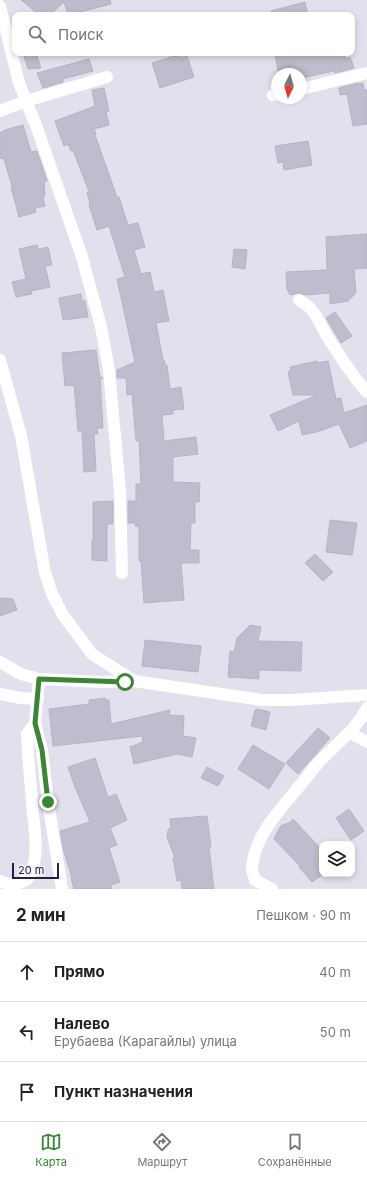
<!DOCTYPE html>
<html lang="ru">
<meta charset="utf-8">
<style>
:root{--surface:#fff;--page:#f2f2f2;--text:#222;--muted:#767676;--line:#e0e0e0;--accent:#3b8535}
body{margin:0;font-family:Inter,sans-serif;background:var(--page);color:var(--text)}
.controls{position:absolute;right:12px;bottom:12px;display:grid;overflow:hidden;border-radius:8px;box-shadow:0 2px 6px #0003}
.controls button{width:36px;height:36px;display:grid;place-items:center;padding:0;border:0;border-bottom:1px solid var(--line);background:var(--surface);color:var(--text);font:20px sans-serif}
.compass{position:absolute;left:271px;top:68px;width:36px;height:36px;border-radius:50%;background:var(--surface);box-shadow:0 2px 6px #0003;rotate:185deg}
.scale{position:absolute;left:12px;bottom:10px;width:47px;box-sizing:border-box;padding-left:4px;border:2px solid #2b1f3e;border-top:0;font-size:11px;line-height:14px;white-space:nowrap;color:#2b1f3e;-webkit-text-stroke:3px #f2f0f8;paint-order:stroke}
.stop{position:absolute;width:12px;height:12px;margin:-9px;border:3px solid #3b8535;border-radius:50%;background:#fff}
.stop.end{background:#3b8535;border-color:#fff;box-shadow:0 1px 4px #0008}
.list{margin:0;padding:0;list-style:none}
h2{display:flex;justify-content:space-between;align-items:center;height:52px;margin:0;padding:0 16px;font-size:17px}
h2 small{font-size:13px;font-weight:400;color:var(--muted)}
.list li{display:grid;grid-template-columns:26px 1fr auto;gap:12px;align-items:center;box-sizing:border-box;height:60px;padding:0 16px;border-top:1px solid var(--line)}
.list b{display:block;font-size:15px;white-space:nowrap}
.list p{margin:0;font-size:13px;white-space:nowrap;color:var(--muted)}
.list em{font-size:13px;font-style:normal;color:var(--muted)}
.icon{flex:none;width:22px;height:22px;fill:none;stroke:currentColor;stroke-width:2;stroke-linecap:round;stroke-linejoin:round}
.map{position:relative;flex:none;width:367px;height:889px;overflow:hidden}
.search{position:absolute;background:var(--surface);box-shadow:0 2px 6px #0003;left:12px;right:12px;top:12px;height:44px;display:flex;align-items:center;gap:10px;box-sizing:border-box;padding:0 14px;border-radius:8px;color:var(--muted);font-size:15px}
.sheet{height:232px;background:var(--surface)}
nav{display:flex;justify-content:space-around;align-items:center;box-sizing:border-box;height:56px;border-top:1px solid var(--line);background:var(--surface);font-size:11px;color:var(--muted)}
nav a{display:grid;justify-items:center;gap:2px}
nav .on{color:var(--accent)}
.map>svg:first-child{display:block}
.building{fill:#c0bccd;stroke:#b7b2c6}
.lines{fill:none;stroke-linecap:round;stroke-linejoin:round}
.minor{stroke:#fff;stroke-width:12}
.route{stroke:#3b8535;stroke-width:5}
</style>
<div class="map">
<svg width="367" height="889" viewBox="0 0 367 889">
<rect width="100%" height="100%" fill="#e2e0ec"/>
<path class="building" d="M21 0H110L111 4 68 15 64 2 51 14 37 13Z
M305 2 308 15H271V11Z
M23 53H36L41 68 28 69Z
M286 53H344L346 59 350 57 354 68 335 73 334 71 301 78V74H279L275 55Z
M181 54 182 58 187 56 194 77 160 88 152 63Z
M89 59 93 71 63 79V82L43 88 37 73Z
M358 83 359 84 363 83 364 90H367V124L353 126 347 94 340 95 339 88Z
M104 88 109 111 106 112 109 125 94 129 96 134 95 135 117 197H119L128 225 138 223 145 247 134 250 141 274 150 272 154 292 163 290 169 321 156 323 163 360H164L165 365H167L170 389 181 387 184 409 173 410V414L162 415 164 441 196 437 198 454 173 457V482L200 483 199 502H195V523H191L190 550H199V563H181L184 600 144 603 141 561H139V527L135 526 136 523H128V501H136V484H141L139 440 136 441 132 394 127 395 126 378H117V370L135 362 117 279 125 277 109 226 97 230 89 205 90 204 87 193 89 192 73 150 71 151 68 144 64 146 55 121 95 106 92 90Z
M23 125 31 152 37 151 47 181 44 182 45 196 43 198 45 206 35 208 36 212 19 217 11 187 12 186 4 159 0 158V133L5 130Z
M308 141 312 165 284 170 283 162 278 163 275 146Z
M367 234V268L354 269 356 293 348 301 330 304V293L305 295 299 293 290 295 287 289 286 272 327 270 326 237Z
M37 245 38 249 48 247 52 265 45 266 50 287 31 291 32 294 16 297 12 282 26 279 19 249Z
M234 249 247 250 245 269 232 267Z
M81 294 82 301H85L88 317 63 320 59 298Z
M335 312 352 336 341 343 326 318Z
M96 350 100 378 102 377V379H100L103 428H97L98 434H94L96 471 84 472 82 431H78L74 385 65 386 62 353Z
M317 361V363L328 361 336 399 341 398 344 413 367 405V441L350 448 339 424 320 431 302 435 299 421 278 431 270 415 317 395H293L288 372 291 371 290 367Z
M113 501V524H107V561L92 560V540H93V502Z
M330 520 357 523 352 555 326 552Z
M315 554 333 572 323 581 305 563Z
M0 598 13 599 17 610 0 616Z
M250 625 261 627 258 641 302 642 301 671 259 670V679L228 677 230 651 234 652 237 638Z
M145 640 201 646 198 672 142 666Z
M105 698V700H109L111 724 170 710 169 715 184 716 183 736 196 738 192 757 177 754 134 764 130 747 143 742 142 736 53 746 49 709 89 704V700Z
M257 709 270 712 266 730 251 726 255 710H257Z
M318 728 330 738 298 774 286 763Z
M253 745 285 764 269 789 238 769Z
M95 758 108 797 116 794 127 820 110 828 117 845 109 848 120 882 111 885 112 889H74L71 878H72L64 852 60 831 90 822 75 787 68 767Z
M207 767 224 776 218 786 201 778Z
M349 809 364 831 351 840 336 818Z
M207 816 211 847H209L214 889H182L181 880 177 881 173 858H175L167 837 168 830 171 827 170 819Z
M293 819 322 850V875L312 882 299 867 300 866 274 839 280 827 282 825 289 823Z"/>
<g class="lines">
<path class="minor" d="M0 6 19 83 26 101 0 111
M107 77 26 101 37 128 82 257 101 327 109 370 120 491 122 573
M301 89 367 73
M273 95 277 94
M299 300C316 309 318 321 327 336 339 355 352 376 367 392
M0 360 21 436 45 573 52 594 63 615 92 654 134 681
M0 662 21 674 39 679 103 682 134 681 262 700H291L367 695
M39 679 35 723 42 750 48 802 62 889
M0 694 20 698 38 699
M350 733 367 742
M0 881C9 886 25 885 30 875 39 859 35 832 33 814 31 787 28 761 27 734L35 723
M272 889 255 880C254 876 252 872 252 868 254 837 278 812 297 789 305 780 312 770 320 761 337 743 356 730 367 708"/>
</g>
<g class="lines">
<path class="route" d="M48 802 42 750 35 723 39 679 125 682"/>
</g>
</svg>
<div class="controls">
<button><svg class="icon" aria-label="layers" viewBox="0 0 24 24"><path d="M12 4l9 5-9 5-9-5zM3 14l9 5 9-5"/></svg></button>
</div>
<svg class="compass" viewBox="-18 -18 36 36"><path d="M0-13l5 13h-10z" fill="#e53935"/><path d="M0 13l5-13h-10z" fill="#767676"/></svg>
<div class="scale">20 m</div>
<div class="stop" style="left:125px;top:682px"></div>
<div class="stop end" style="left:48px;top:802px"></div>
<div class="search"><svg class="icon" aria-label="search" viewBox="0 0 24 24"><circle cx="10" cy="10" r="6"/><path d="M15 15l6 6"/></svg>Поиск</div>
</div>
<section class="sheet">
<h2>2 мин<small>Пешком · 90 m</small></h2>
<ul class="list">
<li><svg class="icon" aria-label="ahead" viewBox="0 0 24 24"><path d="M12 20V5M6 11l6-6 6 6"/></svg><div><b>Прямо</b></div><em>40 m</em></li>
<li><svg class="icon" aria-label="left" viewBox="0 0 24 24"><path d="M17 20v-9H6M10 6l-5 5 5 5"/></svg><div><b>Налево</b><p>Ерубаева (Карагайлы) улица</p></div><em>50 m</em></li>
<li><svg class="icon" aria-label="arrive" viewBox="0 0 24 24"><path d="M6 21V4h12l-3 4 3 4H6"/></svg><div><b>Пункт назначения</b></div></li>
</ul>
</section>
<nav>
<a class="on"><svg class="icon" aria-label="map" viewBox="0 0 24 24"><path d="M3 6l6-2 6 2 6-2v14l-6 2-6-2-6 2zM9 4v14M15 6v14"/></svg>Карта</a>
<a><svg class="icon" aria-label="directions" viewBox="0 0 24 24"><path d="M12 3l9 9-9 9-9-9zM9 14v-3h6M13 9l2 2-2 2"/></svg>Маршрут</a>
<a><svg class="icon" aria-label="saved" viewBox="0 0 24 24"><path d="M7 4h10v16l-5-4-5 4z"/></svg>Сохранённые</a>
</nav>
